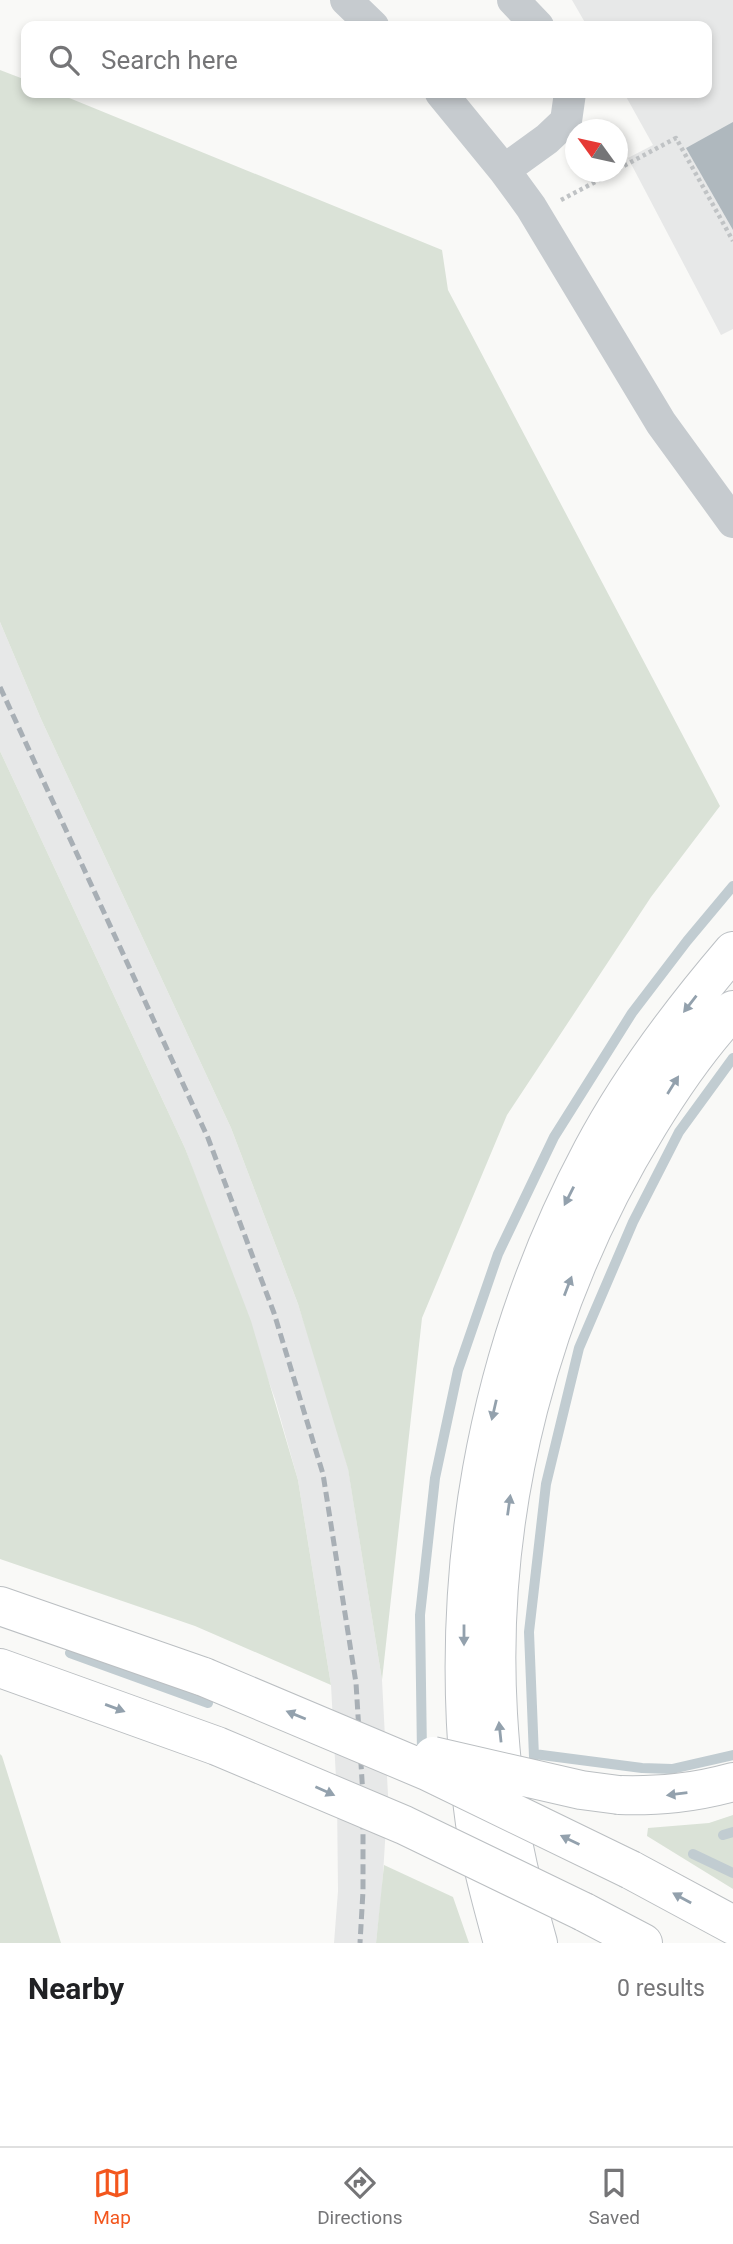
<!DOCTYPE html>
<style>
:root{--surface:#fff;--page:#f2f2f2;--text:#202124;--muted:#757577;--line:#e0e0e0;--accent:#f3561d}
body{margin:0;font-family:Roboto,sans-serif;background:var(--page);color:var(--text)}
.compass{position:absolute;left:565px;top:119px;width:63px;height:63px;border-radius:50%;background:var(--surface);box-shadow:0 4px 10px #0003;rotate:303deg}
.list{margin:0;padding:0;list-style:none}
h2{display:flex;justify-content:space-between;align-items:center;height:91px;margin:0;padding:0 28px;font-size:30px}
h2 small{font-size:23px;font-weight:400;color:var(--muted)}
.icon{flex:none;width:38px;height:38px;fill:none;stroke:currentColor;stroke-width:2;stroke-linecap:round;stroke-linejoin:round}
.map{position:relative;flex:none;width:733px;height:1943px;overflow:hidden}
.search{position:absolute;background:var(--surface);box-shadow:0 4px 10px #0003;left:21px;right:21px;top:21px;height:77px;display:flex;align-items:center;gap:18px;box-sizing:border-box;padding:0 24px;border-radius:14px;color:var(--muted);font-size:26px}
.sheet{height:203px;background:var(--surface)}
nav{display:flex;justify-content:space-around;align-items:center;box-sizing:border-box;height:98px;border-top:2px solid var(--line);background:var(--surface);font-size:19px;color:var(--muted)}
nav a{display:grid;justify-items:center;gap:4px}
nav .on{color:var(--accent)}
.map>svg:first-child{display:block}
.built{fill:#e7e8e8}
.green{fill:#dae2d7}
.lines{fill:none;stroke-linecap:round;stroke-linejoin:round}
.stream{stroke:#c1ccd1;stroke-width:10}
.building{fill:#afb8be}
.major-casing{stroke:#bcc0c4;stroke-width:40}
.highway-casing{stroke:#bbbfc2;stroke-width:40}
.path{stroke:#c0c3c5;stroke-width:4.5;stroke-dasharray:3.5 3.5;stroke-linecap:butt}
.minor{stroke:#c6cbcf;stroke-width:32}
.major{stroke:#fff;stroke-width:38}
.highway{stroke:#fff;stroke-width:38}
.rail{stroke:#a8afb5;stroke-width:5;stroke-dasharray:10 5;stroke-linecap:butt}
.highway-bridge-casing{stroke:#bbbfc2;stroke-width:40;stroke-linecap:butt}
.highway-bridge{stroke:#fff;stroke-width:38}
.oneway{fill:#93a1ad}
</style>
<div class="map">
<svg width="733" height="1943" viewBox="0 0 733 1943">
<rect width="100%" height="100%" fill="#f9f9f7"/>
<path class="built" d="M572 0H733V329L721 335 628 158 653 145 624 93H707V26H587Z
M0 622 41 719 231 1128 298 1304 324 1384 348 1468 382 1680 388 1795 382 1890 376 1943H334L338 1891 337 1797 331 1685 298 1480 275 1399 185 1148 0 751Z"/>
<path class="green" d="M0 70 26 80V93H57L442 250 448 290 720 806 651 897 507 1115 422 1318 382 1680 348 1469 298 1304 231 1128 41 719 0 622Z
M0 751 185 1148 251 1321 298 1480 331 1685 195 1626 0 1559Z
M0 1754 2 1756 61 1943H0Z
M733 1815V1889L647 1836 648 1828 709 1823Z
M384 1865 453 1897 469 1943H376Z"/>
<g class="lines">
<path class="stream" d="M70 1653 208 1703
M422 1754 420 1615 435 1478 458 1370 498 1254 554 1137 632 1013 687 941 733 886
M534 1754 642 1768 672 1769 733 1755
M534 1757 529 1632 546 1484 579 1348 633 1222 679 1132 733 1058
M723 1835 733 1832
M693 1854 733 1873"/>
</g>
<path class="building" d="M733 122V230L686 148Z"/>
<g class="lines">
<g class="major-casing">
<path id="major" d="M503 1943C491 1899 478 1853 473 1808 446 1580 484 1354 592 1151 630 1079 680 1013 733 951
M538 1943C531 1918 524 1892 518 1866 507 1818 501 1764 498 1714 486 1510 541 1299 649 1124 674 1083 700 1045 733 1010"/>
</g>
<g class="highway-casing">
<path id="highway" d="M0 1606 204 1677
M0 1668 217 1746
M619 1795C660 1796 693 1793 733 1782
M631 1870 733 1925
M584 1912 643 1943"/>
</g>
<path class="path" d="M618 169 676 138 733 241
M561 200 614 172"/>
<path class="minor" d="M346 0 373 26
M513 0 538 26
M441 93 504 170 531 207 661 423 733 522
M504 170 547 139 566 121 570 93"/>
<use href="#major" class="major"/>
<use href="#highway" class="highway"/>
<path class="rail" d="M0 687 208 1138 274 1313 323 1474 356 1683 363 1796V1891L360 1943"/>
<g class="highway-bridge-casing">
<path id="highway-bridge" d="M204 1677 427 1771 631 1870
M217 1746 404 1825 584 1912
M433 1756 581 1790 619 1795"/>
</g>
<use href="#highway-bridge" class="highway-bridge"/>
</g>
<defs><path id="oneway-solid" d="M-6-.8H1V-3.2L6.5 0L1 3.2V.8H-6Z" transform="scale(1.75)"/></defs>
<g class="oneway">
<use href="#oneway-solid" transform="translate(690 1004) rotate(128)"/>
<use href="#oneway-solid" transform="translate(673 1085) rotate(-58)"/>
<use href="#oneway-solid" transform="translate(569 1196) rotate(117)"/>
<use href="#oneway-solid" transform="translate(568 1286) rotate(-69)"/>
<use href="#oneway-solid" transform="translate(494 1410) rotate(103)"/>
<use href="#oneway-solid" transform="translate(509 1505) rotate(-82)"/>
<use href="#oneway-solid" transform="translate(464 1635) rotate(90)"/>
<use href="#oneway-solid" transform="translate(115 1708) rotate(20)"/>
<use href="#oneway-solid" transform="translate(296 1715) rotate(-158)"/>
<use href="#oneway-solid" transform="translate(500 1732) rotate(-96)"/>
<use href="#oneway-solid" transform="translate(325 1791) rotate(24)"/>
<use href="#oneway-solid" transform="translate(677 1794) rotate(173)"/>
<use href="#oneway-solid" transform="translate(570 1840) rotate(-154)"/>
<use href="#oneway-solid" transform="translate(682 1898) rotate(-151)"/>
</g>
</svg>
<svg class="compass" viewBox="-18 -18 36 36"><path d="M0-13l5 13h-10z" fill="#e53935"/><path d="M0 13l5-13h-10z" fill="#757577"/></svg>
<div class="search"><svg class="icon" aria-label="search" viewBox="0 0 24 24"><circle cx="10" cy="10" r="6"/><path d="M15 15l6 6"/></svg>Search here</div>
</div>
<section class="sheet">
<h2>Nearby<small>0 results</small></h2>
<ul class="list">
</ul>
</section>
<nav>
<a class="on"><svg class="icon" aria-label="map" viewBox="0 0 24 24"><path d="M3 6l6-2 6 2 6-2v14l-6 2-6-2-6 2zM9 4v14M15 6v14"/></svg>Map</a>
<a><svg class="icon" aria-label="directions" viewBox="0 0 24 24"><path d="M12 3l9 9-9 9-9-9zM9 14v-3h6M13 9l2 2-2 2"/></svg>Directions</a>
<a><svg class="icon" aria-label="saved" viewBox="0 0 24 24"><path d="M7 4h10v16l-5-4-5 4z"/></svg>Saved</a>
</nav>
